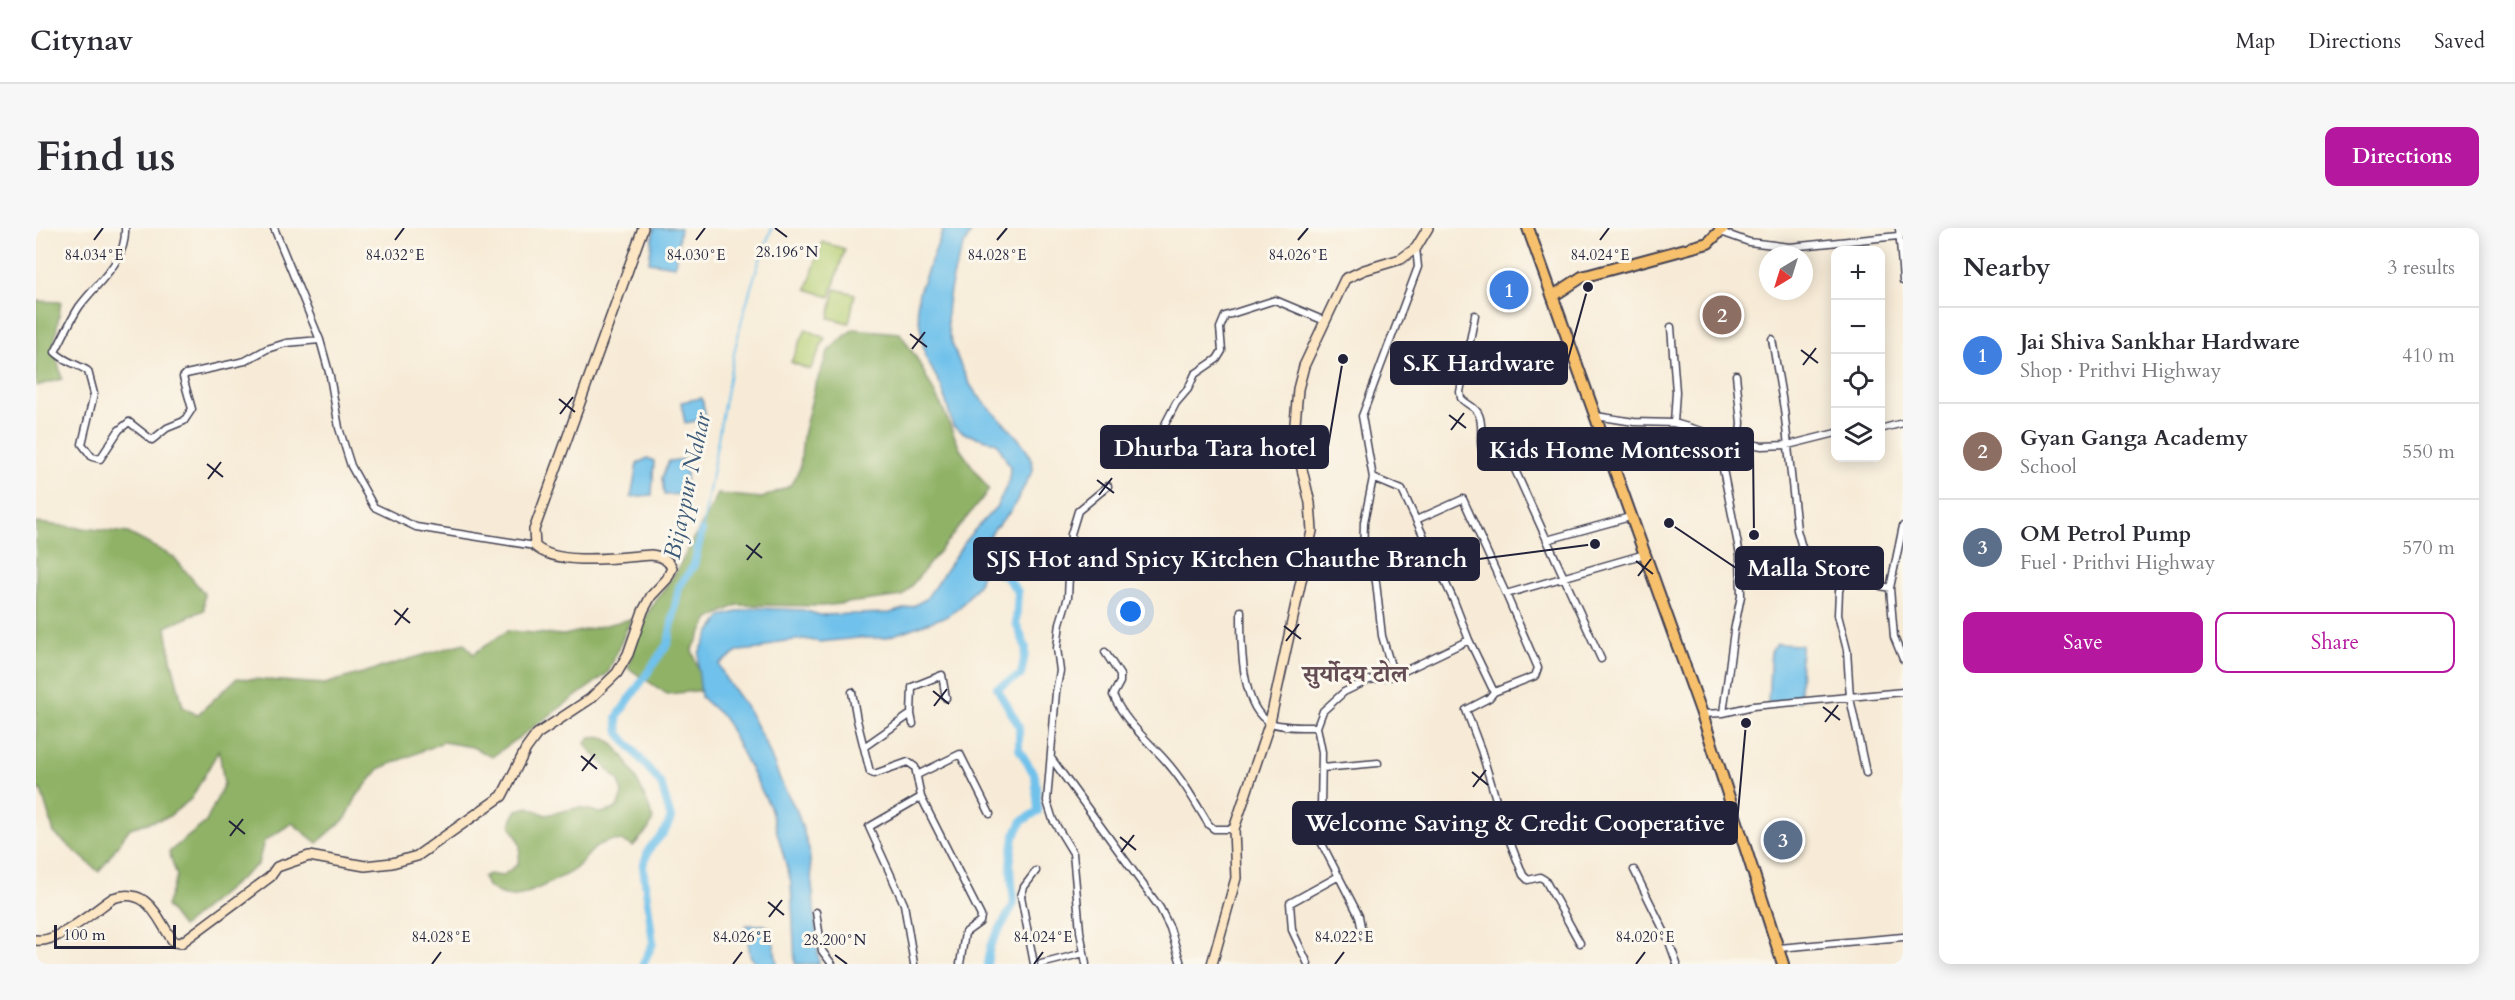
<!DOCTYPE html>
<meta charset="utf-8">
<style>
:root{--surface:#fff;--page:#f7f7f7;--text:#2b2b33;--muted:#7c7c81;--line:#e1e1e2;--accent:#b5179e}
body{margin:0;font-family:Cardo,"Noto Serif Devanagari",serif;background:var(--page);color:var(--text)}
.controls{position:absolute;right:18px;top:18px;display:grid;overflow:hidden;border-radius:12px;box-shadow:0 3px 15px #0003}
.controls button{width:54px;height:54px;display:grid;place-items:center;padding:0;border:0;border-bottom:2px solid var(--line);background:var(--surface);color:var(--text);font:30px sans-serif}
.compass{position:absolute;left:1723px;top:18px;width:54px;height:54px;border-radius:50%;background:var(--surface);box-shadow:0 3px 15px #0003;rotate:218deg}
.scale{position:absolute;left:18px;bottom:15px;width:122px;box-sizing:border-box;padding-left:6px;border:3px solid #22223b;border-top:0;font-size:16px;line-height:21px;white-space:nowrap;color:#22223b;-webkit-text-stroke:4px #fbf7ec;paint-order:stroke}
.you{position:absolute;left:1095px;top:384px;width:21px;height:21px;margin:-15px;border:4px solid #fff;border-radius:50%;background:#1a73e8;box-shadow:0 0 0 9px #1a73e833}
.badge{display:grid;place-items:center;width:39px;height:39px;border-radius:50%;background:var(--accent);color:#fff;font-size:20px;font-weight:700}
.pin{position:absolute;translate:-50% -50%;border:3px solid #fff;box-shadow:0 2px 6px #0006}
.list{margin:0;padding:0;list-style:none}
h2{display:flex;justify-content:space-between;align-items:center;height:78px;margin:0;padding:0 24px;font-size:26px}
h2 small{font-size:20px;font-weight:400;color:var(--muted)}
.list li{display:grid;grid-template-columns:39px 1fr auto;gap:18px;align-items:center;box-sizing:border-box;height:96px;padding:0 24px;border-top:2px solid var(--line)}
.list b{display:block;font-size:22px;white-space:nowrap}
.list p{margin:0;font-size:20px;white-space:nowrap;color:var(--muted)}
.list em{font-size:20px;font-style:normal;color:var(--muted)}
.actions{display:flex;gap:12px;padding:18px 24px}
.actions a{flex:1;padding:14px 0;border:2px solid var(--accent);border-radius:12px;text-align:center;font-size:21px;color:var(--accent)}
.actions .main{background:var(--accent);color:#fff}
.icon{flex:none;width:33px;height:33px;fill:none;stroke:currentColor;stroke-width:2;stroke-linecap:round;stroke-linejoin:round}
.map{position:relative;flex:none;width:1867px;height:736px;overflow:hidden;border-radius:12px}
header{display:flex;align-items:center;gap:36px;box-sizing:border-box;height:84px;padding:0 30px;background:var(--surface);border-bottom:2px solid var(--line)}
header strong{font-size:28px}
nav{display:flex;gap:33px;margin-inline-start:auto;font-size:21px}
.intro{display:flex;align-items:center;justify-content:space-between;box-sizing:border-box;height:144px;padding:0 36px}
h1{margin:0;font-size:42px}
.button{padding:15px 27px;border-radius:12px;background:var(--accent);color:#fff;font-size:21px;font-weight:700}
main{display:flex;gap:36px;padding:0 36px}
aside{flex:1;background:var(--surface);border-radius:12px;box-shadow:0 3px 15px #0003}
.map>svg:first-child{display:block}
.green{fill:#b5cf74;stroke:#6c7858;stroke-width:1.5}
.forest{fill:#90b266;stroke:#596a50;stroke-width:1.5}
.water{fill:#70c1eb;stroke:#497293;stroke-width:1.5}
.lines{fill:none;stroke-linecap:round;stroke-linejoin:round}
.stream{stroke:#70c1eb;stroke-width:2}
.canal{stroke:#70c1eb;stroke-width:8}
.minor-casing{stroke:#424052;stroke-width:9}
.secondary-casing{stroke:#424052;stroke-width:12}
.primary-casing{stroke:#424052;stroke-width:14}
.trunk-casing{stroke:#424052;stroke-width:14}
.minor{stroke:#fff;stroke-width:6}
.secondary{stroke:#fce6c4;stroke-width:9}
.primary{stroke:#f7c06c;stroke-width:10}
.trunk{stroke:#f7c06c;stroke-width:10}
.ticks{fill:none;stroke:#22223b;stroke-width:2}
.labels{text-anchor:middle;stroke-width:6;stroke-linejoin:round;paint-order:stroke}
.water-label{font-size:24px;font-style:italic;fill:#3d5a79;stroke:#fbf7ec}
.neighbourhood-label{font-size:24px;font-weight:bold;fill:#634c54;stroke:#fbf7ec}
.ticks-label{font-size:15px;text-anchor:middle;fill:#22223b;stroke:#fbf7ec;stroke-width:6;stroke-linejoin:round;paint-order:stroke}
.leader{fill:none;stroke:#22223b;stroke-width:2}
.callout-dot{fill:#22223b;stroke:#fbf7ec;stroke-width:2}
.callout{fill:#22223b;stroke:#22223b;stroke-width:2}
.callout-label{font-size:24px;text-anchor:middle;font-weight:bold;fill:#fff}
</style>
<header>
<strong>Citynav</strong>
<nav><a>Map</a><a>Directions</a><a>Saved</a></nav>
</header>
<div class="intro"><h1>Find us</h1><a class="button">Directions</a></div>
<main>
<div class="map">
<svg width="1867" height="736" viewBox="0 0 1867 736">
<rect width="100%" height="100%" fill="#fbf7ec"/>
<filter id="ink" filterUnits="userSpaceOnUse"><feTurbulence type="fractalNoise" baseFrequency=".0167" numOctaves="2"/><feDisplacementMap in="SourceGraphic" scale="12" xChannelSelector="R" yChannelSelector="G"/><feConvolveMatrix kernelMatrix="1 2 1 2 8 2 1 2 1" color-interpolation-filters="sRGB"/></filter>
<filter id="wash" filterUnits="userSpaceOnUse"><feTurbulence type="fractalNoise" baseFrequency=".008" numOctaves="4" result="noise"/><feDisplacementMap in="SourceGraphic" scale="24" xChannelSelector="R" yChannelSelector="G"/><feGaussianBlur stdDeviation="1.35" result="paint"/><feColorMatrix in="noise" values="0 0 0 0 0 0 0 0 0 0 0 0 0 0 0 0 0 1.4 0 .05"/><feComposite in="paint" operator="in"/></filter>
<g filter="url(#wash)">
<rect width="100%" height="100%" fill="#f7ebd7"/>
<path class="green" d="M786 14 809 21 794 69 771 61Z
M799 61 819 66 813 95 793 90Z
M770 101 789 110 774 142 755 134Z"/>
<path class="forest" d="M0 73 25 74 18 118 26 151 0 158Z
M817 101 864 105 881 131 907 181 924 221 953 262 867 368 787 378 701 377 673 391 656 422 669 462 631 466 592 440 604 402 613 383 640 344 682 266 726 270 754 258 764 240 767 207 779 158 793 122Z
M0 295 92 305 138 329 168 365V382L130 399 135 431 147 479 161 487 201 450 289 456 428 415 437 426 471 403 528 407 595 391 572 445 456 529 436 519 407 514 343 541 321 568 310 590 281 615 256 595 228 613 222 636 146 699 130 678 141 648 133 624 170 594 188 556 183 522 155 571 132 589 94 600 63 644 18 605 5 562 0 561Z
M554 510C558 510 564 509 568 510 588 518 611 572 617 591L612 602 597 618C587 613 581 611 570 614 556 618 550 632 539 641 531 647 494 665 485 667 471 671 451 663 447 649L453 646 466 648 482 636C482 631 485 622 484 617 480 598 467 604 481 582L493 579 510 587 544 579 564 585 577 582 582 578 586 566 583 553 552 520 549 515Z"/>
<path class="water" d="M618 0H644L639 38 613 34Z
M908 0H938C921 23 906 78 913 106 917 121 929 149 937 161 951 183 998 215 997 242L975 283 959 300 948 317V341L942 357 923 380 911 388 849 410H822L784 414 768 411 742 414 724 421 703 423 683 436 689 450 711 480 731 519 747 558 761 583 773 621 783 736H759L755 654 734 579 688 490 665 469 662 438 663 425 674 404 686 388 717 380 767 382 784 387 854 385 877 378 890 371 933 308 961 278 973 253 974 239 961 215 930 206 917 198 906 160 889 128 881 79 883 64Z
M666 170 670 191 649 195 645 174Z
M611 230 618 233 616 267 595 269 601 236Z
M651 231 649 266 628 267 626 249 633 233Z
M1741 416 1765 417 1764 473 1732 475 1735 422Z
M710 697H728L735 700 741 736H720L714 728Z"/>
<g class="lines">
<path class="stream" d="M666 303C685 201 696 96 736 0"/>
<path class="canal" d="M941 337 940 339 969 347 982 364 980 395 990 420 985 447 961 460 983 498V521L999 548 1002 583 986 593 978 609 974 636 978 676 954 718 951 736
M607 736 617 715 607 638 613 621 629 603 635 590 625 556 583 505 581 489 632 415 643 359 658 337 666 303"/>
</g>
</g>
<g filter="url(#ink)">
<g class="lines">
<g class="minor-casing">
<path id="minor" d="M89 0C91 34 61 54 43 79 34 93 27 109 19 124 29 134 41 136 52 143L58 166 46 216 56 229 64 231 83 202 93 194 116 212 131 200 148 193 156 181 147 149 150 146 209 133 231 121 250 115 284 112
M238 0 284 112 294 148 303 200 315 238 338 279 380 299 499 318
M1863 0 1867 53
M1685 4 1713 14 1754 19 1862 8
M1380 20 1382 39 1326 188 1337 250 1366 262 1380 292
M1439 87 1424 164 1425 170C1430 177 1440 178 1443 187 1449 201 1440 217 1450 230L1475 233 1565 431
M1635 99 1640 164 1638 195
M1736 111 1748 181 1761 302 1767 323 1783 324 1810 333 1811 336 1803 363 1802 387 1811 422 1814 470 1830 545
M1700 147 1705 195 1703 214
M1560 188 1598 194 1638 195 1703 214 1726 218 1752 217 1800 205
M1844 201 1867 195
M1680 206 1704 327 1705 368 1698 403 1687 485
M1115 213 1126 202 1140 175 1152 161 1159 146 1181 131 1186 123 1184 100 1189 88 1239 72 1289 93
M1337 250 1328 294 1327 331 1337 344 1340 354 1346 408 1358 448
M1867 298 1854 360 1858 409 1867 431
M1511 312 1594 289
M1807 350 1854 360
M1205 383C1205 411 1204 482 1235 495 1249 500 1267 499 1281 499
M1433 412 1418 373 1380 292 1427 271 1470 366
M1069 424 1084 447V454L1077 467C1089 494 1110 511 1129 532 1147 552 1159 574 1173 597L1178 601H1198
M816 464 821 492 834 544 838 546 872 534 879 539 885 569 945 688 944 694 929 705 924 736
M1458 464 1453 470 1430 482 1445 522 1469 601 1487 647 1492 652 1504 649 1509 652 1544 715
M875 486 877 496
M1666 486 1687 485 1717 478 1867 464
M828 519 875 486 876 459 906 447 910 470
M1015 530 1124 680 1134 700 1145 736
M1286 540 1342 535
M881 547 924 526 954 586
M1598 642 1632 711 1641 736
M780 684 786 723 796 736
M1327 709 1323 688 1282 608 1285 581 1286 524 1281 499 1287 483 1308 464 1333 452 1358 448 1433 412 1458 464 1499 448 1502 440 1470 366 1609 326
M1743 720 1867 709
M878 736 868 676 833 599 885 569
M998 736 985 668 988 659 1000 643
M1005 736 1048 725
M1050 736 1044 703 1037 625 1017 592 1011 573 1020 464 1024 443 1021 420 1024 395 1032 369 1035 306 1042 283 1072 258
M1272 736 1256 702 1254 675 1303 648"/>
</g>
<g class="secondary-casing">
<path id="secondary" d="M0 712C21 716 59 682 77 670 114 658 121 692 138 714L145 715 234 649 241 639 273 628 329 638 356 635 381 628 466 568 490 521 501 506 554 471 581 445 592 426 607 383 615 368 631 351 636 340C632 331 625 328 615 327 586 329 521 339 499 318L498 302 607 0
M1176 736 1200 650 1198 601 1234 494 1276 303 1274 275 1258 207 1262 161 1268 138 1309 51 1328 42 1365 31 1380 20 1392 0"/>
</g>
<g class="primary-casing">
<path id="primary" d="M1517 68 1546 49 1672 15 1687 0"/>
</g>
<g class="trunk-casing">
<path id="trunk" d="M1492 0 1666 486 1747 736"/>
</g>
<use href="#minor" class="minor"/>
<use href="#secondary" class="secondary"/>
<use href="#primary" class="primary"/>
<use href="#trunk" class="trunk"/>
</g>
</g>
<path class="ticks" d="M739 0 751 9M58 12 67 0M359 12 368 0M660 12 669 0M961 12 971 0M1262 12 1272 0M1564 12 1573 0M874 106 891 119M876 121 889 104M1765 122 1782 135M1767 137 1780 120M523 171 539 184M524 186 537 169M1413 187 1430 200M1415 202 1428 185M171 236 187 249M172 251 185 234M1061 252 1078 265M1063 267 1076 250M710 317 726 330M711 332 724 315M1600 333 1617 346M1602 348 1615 331M358 382 374 395M359 397 372 380M1248 398 1265 411M1250 413 1263 396M897 463 913 476M898 478 911 461M1787 479 1804 492M1789 494 1802 477M545 528 561 541M546 543 559 526M1436 544 1452 557M1437 559 1450 542M193 593 209 606M194 608 207 591M1084 609 1100 622M1085 624 1098 607M732 674 748 687M733 689 746 672M799 727 811 736M396 736 405 724M697 736 706 724M998 736 1007 724M1299 736 1308 724M1600 736 1609 724"/>
<g class="labels">
<g class="water-label">
<text transform="translate(651 258) rotate(-78)" y="8">Bijaypur Nahar</text>
</g>
<g class="neighbourhood-label">
<text x="1319" y="454">सुर्योदय टोल</text>
</g>
</g>
<g class="ticks-label">
<text x="751" y="29">28.196°N</text>
<text x="961" y="32">84.028°E</text>
<text x="1564" y="32">84.024°E</text>
<text x="58" y="32">84.034°E</text>
<text x="359" y="32">84.032°E</text>
<text x="660" y="32">84.030°E</text>
<text x="1262" y="32">84.026°E</text>
<text x="405" y="714">84.028°E</text>
<text x="706" y="714">84.026°E</text>
<text x="1007" y="714">84.024°E</text>
<text x="1308" y="714">84.022°E</text>
<text x="1609" y="714">84.020°E</text>
<text x="799" y="717">28.200°N</text>
</g>
<path class="leader" d="M1552 59L1531 135M1307 131L1292 219M1718 307L1717 221M1559 316L1443 331M1633 295L1700 340M1710 495L1701 595"/>
<g class="callout-dot">
<circle cx="1552" cy="59" r="6"/>
<circle cx="1307" cy="131" r="6"/>
<circle cx="1718" cy="307" r="6"/>
<circle cx="1559" cy="316" r="6"/>
<circle cx="1633" cy="295" r="6"/>
<circle cx="1710" cy="495" r="6"/>
</g>
<g class="callout">
<rect x="1355" y="114" width="176" height="42" rx="6"/>
<rect x="1065" y="198" width="227" height="42" rx="6"/>
<rect x="1442" y="200" width="275" height="42" rx="6"/>
<rect x="938" y="310" width="505" height="42" rx="6"/>
<rect x="1700" y="319" width="147" height="42" rx="6"/>
<rect x="1257" y="574" width="444" height="42" rx="6"/>
</g>
<g class="callout-label">
<text x="1443" y="143">S.K Hardware</text>
<text x="1179" y="228">Dhurba Tara hotel</text>
<text x="1579" y="230">Kids Home Montessori</text>
<text x="1191" y="339">SJS Hot and Spicy Kitchen Chauthe Branch</text>
<text x="1773" y="348">Malla Store</text>
<text x="1479" y="603">Welcome Saving &amp; Credit Cooperative</text>
</g>
</svg>
<div class="controls">
<button>+</button>
<button>−</button>
<button><svg class="icon" aria-label="locate" viewBox="0 0 24 24"><circle cx="12" cy="12" r="6"/><path d="M12 2v4M12 18v4M2 12h4M18 12h4"/></svg></button>
<button><svg class="icon" aria-label="layers" viewBox="0 0 24 24"><path d="M12 4l9 5-9 5-9-5zM3 14l9 5 9-5"/></svg></button>
</div>
<svg class="compass" viewBox="-18 -18 36 36"><path d="M0-13l5 13h-10z" fill="#e53935"/><path d="M0 13l5-13h-10z" fill="#7c7c81"/></svg>
<div class="scale">100 m</div>
<div class="you"></div>
<div class="pin badge" style="left:1473px;top:62px;background:#3f7fe0">1</div>
<div class="pin badge" style="left:1686px;top:87px;background:#8d6e63">2</div>
<div class="pin badge" style="left:1747px;top:612px;background:#5c6f8a">3</div>
</div>
<aside>
<h2>Nearby<small>3 results</small></h2>
<ul class="list">
<li><span class="badge" style="background:#3f7fe0">1</span><div><b>Jai Shiva Sankhar Hardware</b><p>Shop · Prithvi Highway</p></div><em>410 m</em></li>
<li><span class="badge" style="background:#8d6e63">2</span><div><b>Gyan Ganga Academy</b><p>School</p></div><em>550 m</em></li>
<li><span class="badge" style="background:#5c6f8a">3</span><div><b>OM Petrol Pump</b><p>Fuel · Prithvi Highway</p></div><em>570 m</em></li>
</ul>
<div class="actions"><a class="main">Save</a><a>Share</a></div>
</aside>
</main>
